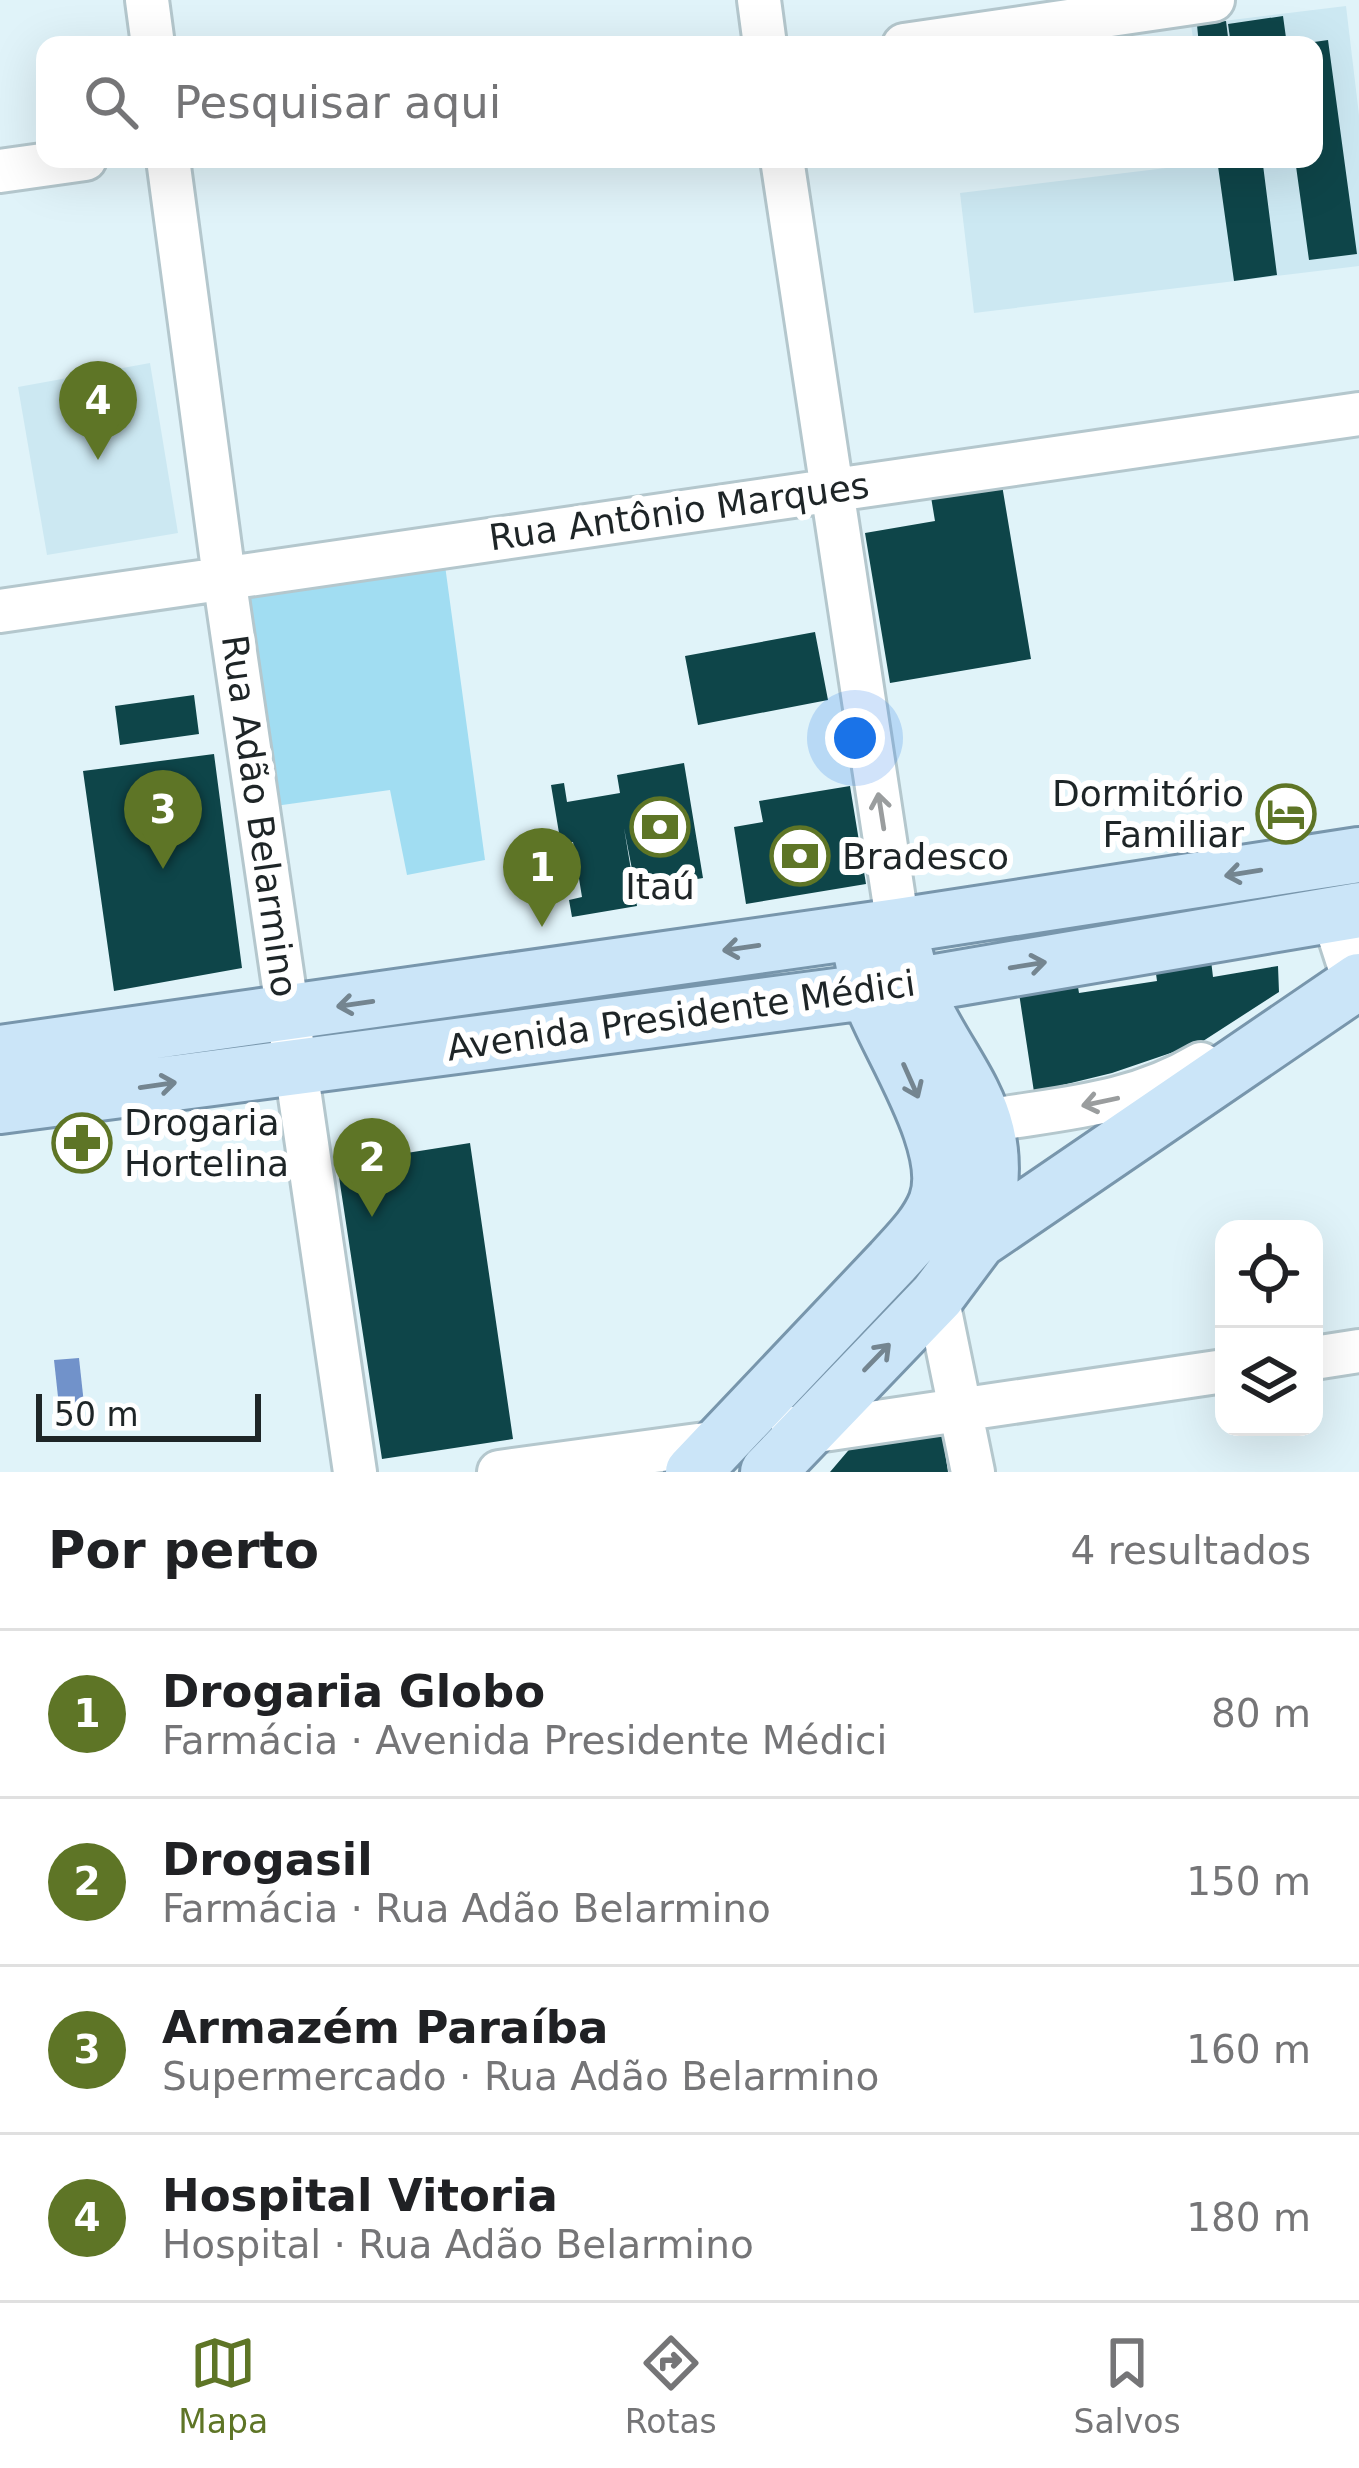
<!DOCTYPE html>
<html lang="pt">
<meta charset="utf-8">
<style>
:root{--surface:#fff;--page:#f2f2f2;--text:#202124;--muted:#757577;--line:#e0e0e0;--accent:#5e7526}
body{margin:0;font-family:"DejaVu Sans",sans-serif;background:var(--page);color:var(--text)}
.controls{position:absolute;right:36px;bottom:36px;display:grid;overflow:hidden;border-radius:24px;box-shadow:0 12px 48px #0002}
.controls button{width:108px;height:108px;display:grid;place-items:center;padding:0;border:0;border-bottom:3px solid var(--line);background:var(--surface);color:var(--text);font:60px sans-serif}
.scale{position:absolute;left:36px;bottom:30px;width:225px;box-sizing:border-box;padding-left:12px;border:6px solid #1e2527;border-top:0;font-size:33px;line-height:42px;white-space:nowrap;color:#1e2527;-webkit-text-stroke:9px #fff;paint-order:stroke}
.you{position:absolute;left:855px;top:738px;width:42px;height:42px;margin:-30px;border:9px solid #fff;border-radius:50%;background:#1a73e8;box-shadow:0 0 0 18px #1a73e833}
.badge{display:grid;place-items:center;width:78px;height:78px;border-radius:50%;background:var(--accent);color:#fff;font-size:39px;font-weight:700}
.pin{position:absolute;translate:-50% -99px;filter:drop-shadow(0 3px 6px #0008)}
.pin::after{content:'';position:absolute;top:63px;width:42px;height:36px;background:inherit;clip-path:polygon(0 0,100% 0,50% 100%)}
.list{margin:0;padding:0;list-style:none}
h2{display:flex;justify-content:space-between;align-items:center;height:156px;margin:0;padding:0 48px;font-size:51px}
h2 small{font-size:39px;font-weight:400;color:var(--muted)}
.list li{display:grid;grid-template-columns:78px 1fr auto;gap:36px;align-items:center;box-sizing:border-box;height:168px;padding:0 48px;border-top:3px solid var(--line)}
.list b{display:block;font-size:45px;white-space:nowrap}
.list p{margin:0;font-size:39px;white-space:nowrap;color:var(--muted)}
.list em{font-size:39px;font-style:normal;color:var(--muted)}
.icon{flex:none;width:66px;height:66px;fill:none;stroke:currentColor;stroke-width:2;stroke-linecap:round;stroke-linejoin:round}
.map{position:relative;flex:none;width:1359px;height:1472px;overflow:hidden}
.search{position:absolute;background:var(--surface);box-shadow:0 12px 48px #0002;left:36px;right:36px;top:36px;height:132px;display:flex;align-items:center;gap:30px;box-sizing:border-box;padding:0 42px;border-radius:24px;color:var(--muted);font-size:45px}
.sheet{height:828px;background:var(--surface)}
nav{display:flex;justify-content:space-around;align-items:center;box-sizing:border-box;height:168px;border-top:3px solid var(--line);background:var(--surface);font-size:33px;color:var(--muted)}
nav a{display:grid;justify-items:center;gap:6px}
nav .on{color:var(--accent)}
.map>svg:first-child{display:block}
.built{fill:#cce8f2}
.green{fill:#a1ddf2}
.water{fill:#7192ca}
.building{fill:#0e4549}
.lines{fill:none;stroke-linecap:round;stroke-linejoin:round}
.minor-casing{stroke:#b4c7cd;stroke-width:48}
.major-casing{stroke:#7896ac;stroke-width:60}
.minor{stroke:#fff;stroke-width:42}
.major{stroke:#cbe5f8;stroke-width:54}
.oneway{stroke:#9a9d9e}
.oneway2{stroke:#748590}
.labels{text-anchor:middle;stroke-width:12;stroke-linejoin:round;paint-order:stroke}
.street-label{font-size:36px;fill:#1e2527;stroke:#fff}
.poi-label{font-size:36px;fill:#1e2527;stroke:#fff;text-anchor:start}
</style>
<div class="map">
<svg width="1359" height="1472" viewBox="0 0 1359 1472">
<rect width="100%" height="100%" fill="#e0f3f9"/>
<path class="built" d="M1346 6 1359 115V266L974 313 960 193 1207 163V159H1314V45H1194L1191 25Z
M150 363 178 533 47 555 18 387Z"/>
<path class="green" d="M444 558 485 860 407 875 390 790 275 806 241 592Z"/>
<path class="water" d="M79 1358 84 1404 59 1406 54 1360Z"/>
<path class="building" d="M1283 16 1287 45H1231L1228 24Z
M1226 21 1229 45H1199L1197 25Z
M1328 40 1357 254 1309 260 1295 159H1314V42Z
M1217 159H1284L1263 165 1277 275 1234 281Z
M1002 485 1031 659 890 683 865 533 935 521 931 497Z
M815 632 828 700 698 725 685 656Z
M194 695 199 734 120 745 115 706Z
M214 754 242 968 114 991 83 771Z
M684 763 703 878 636 890 624 828 637 906 572 917 569 900 582 897 573 842 561 845 551 785 564 783 567 802 620 793 617 775Z
M850 786 866 884 746 904 734 827 763 822 759 801Z
M1208 935 1213 977 1278 966 1279 992 1200 1043 1112 1073 1034 1092 1015 967 1073 958 1079 993 1157 981 1152 945Z
M470 1143 513 1439 382 1459 337 1164Z
M942 1432 948 1472H830L853 1445Z"/>
<g class="lines">
<g class="minor-casing">
<path id="minor" d="M147 0 153 45
M759 0 765 45
M904 45 1213 0
M168 159 224 577 355 1472
M782 159 898 926
M0 171 85 159
M0 611 1359 414
M1332 913 1355 984
M986 1121C1063 1108 1132 1105 1201 1064
M937 1296 973 1472
M1314 1358 1359 1351
M793 1428 803 1433 1224 1371
M499 1472 720 1442"/>
</g>
<g class="major-casing">
<path id="major" d="M905 954C932 1069 1025 1099 978 1241
M0 1053 898 926 1359 855
M0 1106 912 986 1359 910
M693 1472 892 1262C908 1244 927 1226 936 1203 958 1147 887 1046 869 994 865 982 865 969 862 957
M768 1472 937 1296 978 1241 1359 981"/>
</g>
<use href="#minor" class="minor"/>
<use href="#major" class="major"/>
</g>
<defs><path id="oneway-shaft" d="M-6 0H5M1.5-3L5.5 0L1.5 3" fill="none" stroke-width="1.6" stroke-linecap="round" stroke-linejoin="round" transform="scale(3)"/></defs>
<g class="oneway">
<use href="#oneway-shaft" transform="translate(881 811) rotate(-99)"/>
<use href="#oneway-shaft" transform="translate(1100 1102) rotate(168)"/>
</g>
<g class="oneway2">
<use href="#oneway-shaft" transform="translate(1243 873) rotate(171)"/>
<use href="#oneway-shaft" transform="translate(741 948) rotate(172)"/>
<use href="#oneway-shaft" transform="translate(1028 965) rotate(-9)"/>
<use href="#oneway-shaft" transform="translate(355 1004) rotate(172)"/>
<use href="#oneway-shaft" transform="translate(911 1081) rotate(66)"/>
<use href="#oneway-shaft" transform="translate(158 1085) rotate(-8)"/>
<use href="#oneway-shaft" transform="translate(877 1357) rotate(-46)"/>
</g>
<defs>
<g id="hotel-ring" transform="scale(3)"><circle r="9.5" fill="#fff" stroke="#5e7526" stroke-width="1.5"/><path d="M-6-4.5h1.5V1H6V5H4.5V3h-9V5H-6ZM-4 0a1.8 1.8 0 1 1 3.6 0ZM.5 0V-2.5h3Q6-2.5 6 0Z" fill="#5e7526"/></g>
<g id="bank-ring" transform="scale(3)"><circle r="9.5" fill="#fff" stroke="#5e7526" stroke-width="1.5"/><path d="M-6-4H6V4H-6ZM0-2.3a2.3 2.3 0 1 0 0 4.6a2.3 2.3 0 1 0 0-4.6Z" fill="#5e7526"/></g>
<g id="pharmacy-ring" transform="scale(3)"><circle r="9.5" fill="#fff" stroke="#5e7526" stroke-width="1.5"/><path d="M-2-6h4v4h4v4h-4v4h-4v-4h-4v-4h4Z" fill="#5e7526"/></g>
</defs>
<g fill-rule="evenodd">
<use href="#hotel-ring" x="1286" y="814"/>
<use href="#bank-ring" x="660" y="827"/>
<use href="#bank-ring" x="800" y="856"/>
<use href="#pharmacy-ring" x="82" y="1143"/>
</g>
<g class="labels">
<g class="street-label">
<text transform="translate(679 511) rotate(-8)" y="13">Rua Antônio Marques</text>
<text transform="translate(260 816) rotate(82)" y="13">Rua Adão Belarmino</text>
<text transform="translate(681 1015) rotate(-8)" y="13">Avenida Presidente Médici</text>
</g>
<g class="poi-label">
<text x="1244" y="806" text-anchor="end">Dormitório<tspan x="1244" dy="41">Familiar</tspan></text>
<text x="842" y="869">Bradesco</text>
<text x="660" y="899" text-anchor="middle">Itaú</text>
<text x="124" y="1135">Drogaria<tspan x="124" dy="41">Hortelina</tspan></text>
</g>
</g>
</svg>
<div class="controls">
<button><svg class="icon" aria-label="locate" viewBox="0 0 24 24"><circle cx="12" cy="12" r="6"/><path d="M12 2v4M12 18v4M2 12h4M18 12h4"/></svg></button>
<button><svg class="icon" aria-label="layers" viewBox="0 0 24 24"><path d="M12 4l9 5-9 5-9-5zM3 14l9 5 9-5"/></svg></button>
</div>
<div class="scale">50 m</div>
<div class="you"></div>
<div class="pin badge" style="left:542px;top:927px">1</div>
<div class="pin badge" style="left:372px;top:1217px">2</div>
<div class="pin badge" style="left:163px;top:869px">3</div>
<div class="pin badge" style="left:98px;top:460px">4</div>
<div class="search"><svg class="icon" aria-label="search" viewBox="0 0 24 24"><circle cx="10" cy="10" r="6"/><path d="M15 15l6 6"/></svg>Pesquisar aqui</div>
</div>
<section class="sheet">
<h2>Por perto<small>4 resultados</small></h2>
<ul class="list">
<li><span class="badge">1</span><div><b>Drogaria Globo</b><p>Farmácia · Avenida Presidente Médici</p></div><em>80 m</em></li>
<li><span class="badge">2</span><div><b>Drogasil</b><p>Farmácia · Rua Adão Belarmino</p></div><em>150 m</em></li>
<li><span class="badge">3</span><div><b>Armazém Paraíba</b><p>Supermercado · Rua Adão Belarmino</p></div><em>160 m</em></li>
<li><span class="badge">4</span><div><b>Hospital Vitoria</b><p>Hospital · Rua Adão Belarmino</p></div><em>180 m</em></li>
</ul>
</section>
<nav>
<a class="on"><svg class="icon" aria-label="map" viewBox="0 0 24 24"><path d="M3 6l6-2 6 2 6-2v14l-6 2-6-2-6 2zM9 4v14M15 6v14"/></svg>Mapa</a>
<a><svg class="icon" aria-label="directions" viewBox="0 0 24 24"><path d="M12 3l9 9-9 9-9-9zM9 14v-3h6M13 9l2 2-2 2"/></svg>Rotas</a>
<a><svg class="icon" aria-label="saved" viewBox="0 0 24 24"><path d="M7 4h10v16l-5-4-5 4z"/></svg>Salvos</a>
</nav>
